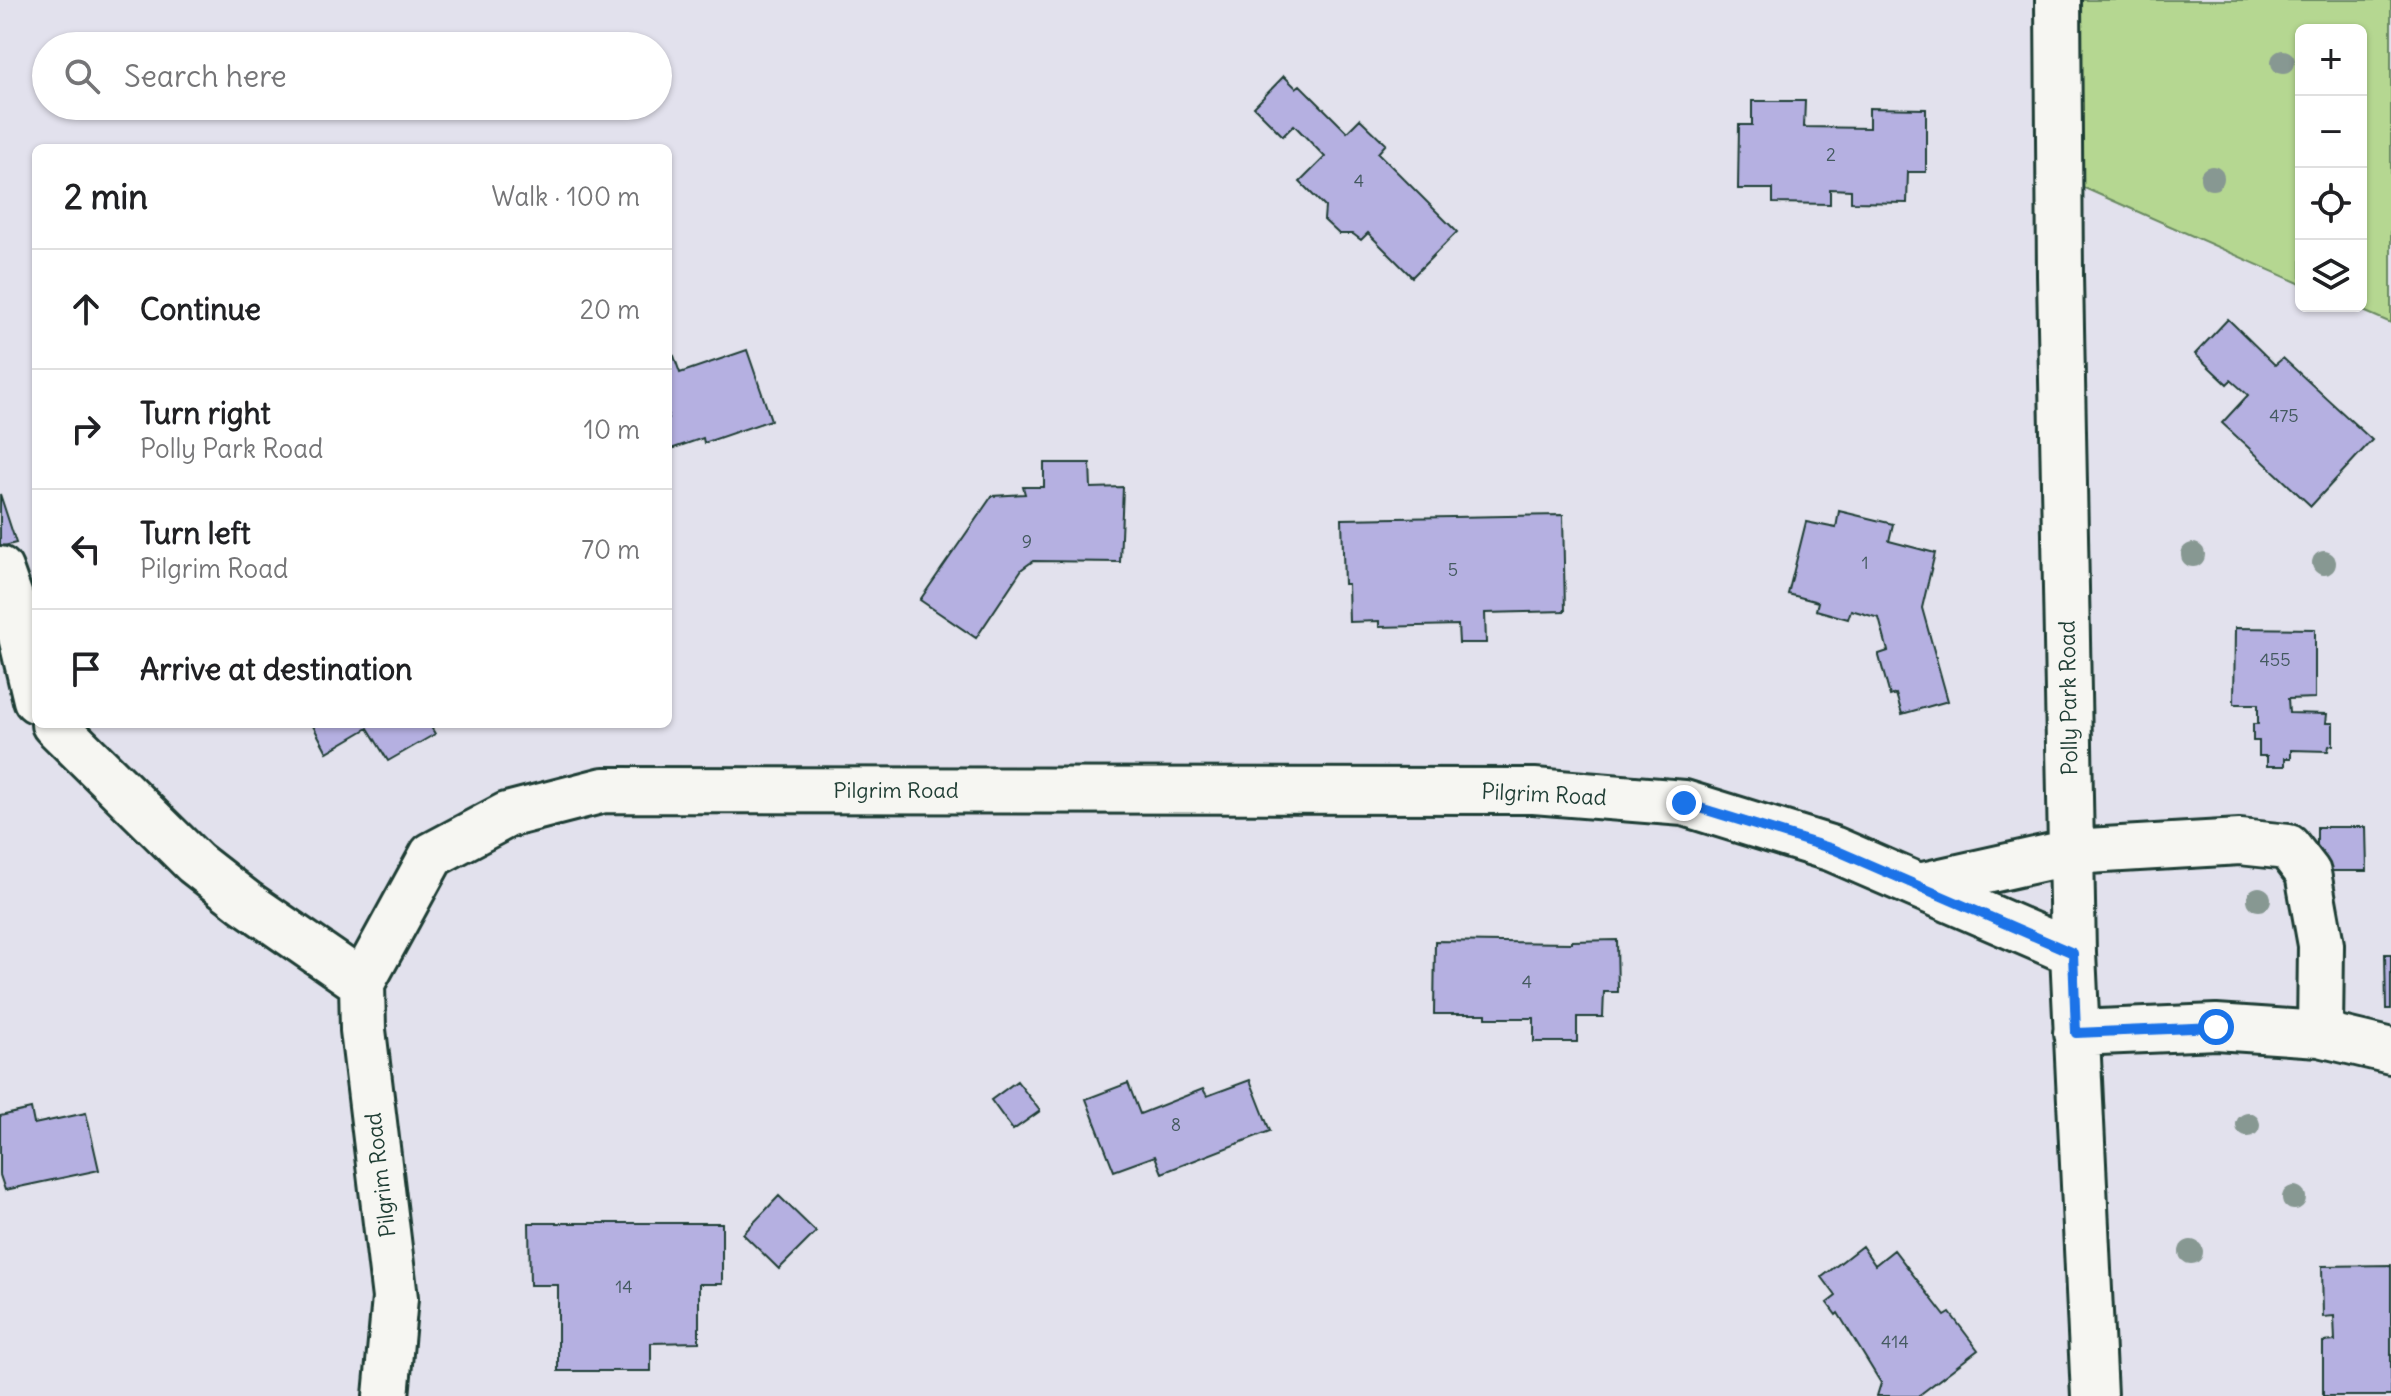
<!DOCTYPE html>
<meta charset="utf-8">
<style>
:root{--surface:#fff;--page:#f6f6f6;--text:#202124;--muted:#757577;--line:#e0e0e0}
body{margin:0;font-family:Delius,sans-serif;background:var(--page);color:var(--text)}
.controls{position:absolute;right:24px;top:24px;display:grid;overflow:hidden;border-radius:12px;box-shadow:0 2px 6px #0004}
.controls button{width:72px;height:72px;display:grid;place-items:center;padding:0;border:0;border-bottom:2px solid var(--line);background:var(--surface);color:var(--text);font:40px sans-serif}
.stop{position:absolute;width:24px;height:24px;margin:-18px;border:6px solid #1a73e8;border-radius:50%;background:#fff}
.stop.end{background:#1a73e8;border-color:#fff;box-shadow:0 2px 8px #0008}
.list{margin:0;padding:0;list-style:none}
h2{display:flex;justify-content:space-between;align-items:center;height:104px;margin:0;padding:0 32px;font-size:34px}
h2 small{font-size:26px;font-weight:400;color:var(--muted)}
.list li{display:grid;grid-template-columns:52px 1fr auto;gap:24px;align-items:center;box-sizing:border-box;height:120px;padding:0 32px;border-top:2px solid var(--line)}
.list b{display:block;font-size:30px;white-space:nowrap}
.list p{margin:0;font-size:26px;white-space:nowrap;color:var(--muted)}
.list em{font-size:26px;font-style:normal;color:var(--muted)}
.icon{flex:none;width:44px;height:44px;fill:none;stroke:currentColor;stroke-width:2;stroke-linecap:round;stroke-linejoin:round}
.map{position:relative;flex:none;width:2391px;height:1396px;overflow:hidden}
.search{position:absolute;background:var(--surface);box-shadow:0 2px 6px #0004;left:32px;top:32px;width:640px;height:88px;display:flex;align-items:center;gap:20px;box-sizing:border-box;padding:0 28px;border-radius:44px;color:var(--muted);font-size:30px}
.panel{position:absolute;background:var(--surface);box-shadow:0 2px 6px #0004;left:32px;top:144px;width:640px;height:584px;border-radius:12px}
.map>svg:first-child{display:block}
.green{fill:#b5d791;stroke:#6a8a62;stroke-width:2}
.building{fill:#b5b0e1;stroke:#1f3d34;stroke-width:2}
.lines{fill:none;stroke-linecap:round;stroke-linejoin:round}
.minor-casing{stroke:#1f3d34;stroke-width:50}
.minor{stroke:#f6f6f2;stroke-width:44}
.tree{fill:#879892}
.route{stroke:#1a73e8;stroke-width:10}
.labels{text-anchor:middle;stroke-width:6;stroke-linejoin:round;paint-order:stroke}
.number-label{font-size:18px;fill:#445a5f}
.street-label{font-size:22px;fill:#1f3d34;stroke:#f6f6f2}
</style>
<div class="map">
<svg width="2391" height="1396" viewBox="0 0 2391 1396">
<rect width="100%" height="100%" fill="#e2e1ed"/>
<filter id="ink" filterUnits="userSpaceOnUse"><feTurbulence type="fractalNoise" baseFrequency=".0125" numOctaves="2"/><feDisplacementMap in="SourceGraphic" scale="16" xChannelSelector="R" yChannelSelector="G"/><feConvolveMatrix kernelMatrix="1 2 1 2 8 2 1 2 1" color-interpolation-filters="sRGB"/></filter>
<g filter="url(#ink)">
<path class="green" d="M2077 0H2391V323L2352 306H2361V30H2301V284L2080 186Z"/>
<path class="building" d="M1284 76 1296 88 1300 85 1347 132 1360 119 1386 144 1378 153 1457 232 1412 277 1368 233 1361 240 1353 234H1339L1324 220 1325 207 1300 182 1325 157 1294 125 1283 136 1254 107Z
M1752 101H1805L1804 127 1869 128V108L1926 109V172H1908L1907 203 1851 202V190L1830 189V204L1773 203V189H1738L1739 125H1752Z
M2228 319 2275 365 2283 358 2372 440 2311 506 2222 423 2248 395 2231 380 2227 384 2195 354Z
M747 350 771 420 704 443 703 438 668 450V359L674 356 680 373Z
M1044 463H1090L1091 488 1123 487 1120 562 1033 561 1022 569 976 638 920 600 992 496 1025 494 1023 487H1044Z
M0 494 16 543 0 547Z
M1839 511 1893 524 1889 541 1935 553 1922 608 1948 701 1902 714 1896 694 1890 696 1879 656V654L1888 651 1879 618 1851 610 1848 619 1816 610 1818 602 1788 594 1806 522 1836 528Z
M1563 515 1565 611 1485 613 1486 643H1459L1458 625 1379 627V621L1349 622 1348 584H1344L1342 519Z
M2235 628 2315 629V698L2288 699 2289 713 2327 714 2326 723H2333V745L2329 746 2328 751 2291 750V758H2285V766H2267V756H2259V741H2253V724H2258V704H2234Z
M312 724H437L431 727 435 734 388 761 368 728 327 752Z
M2317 827H2366L2367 871H2317Z
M1617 940 1618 992H1604L1603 1017H1577V1042H1534V1018H1486V1014H1434L1435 941 1572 943V941Z
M2385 954H2391V1009H2386Z
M1250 1080 1270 1131 1162 1173 1155 1156 1114 1171 1086 1099 1128 1083 1140 1114 1203 1089 1207 1096Z
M1017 1081 1040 1111 1013 1130 991 1100Z
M31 1109 34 1124 86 1113 99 1170 5 1190 0 1175V1116Z
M779 1196 816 1232 779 1269 743 1234Z
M529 1223H722V1284H699V1342L651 1343V1371H558V1285H530Z
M1862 1246 1875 1265 1894 1250 1945 1316 1950 1313 1978 1350 1918 1396H1877L1881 1383 1838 1313 1836 1315 1827 1303 1836 1296 1822 1277Z
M2391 1265V1396H2323V1342L2335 1341 2334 1316 2323 1317 2322 1266Z"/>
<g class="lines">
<g class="minor-casing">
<path id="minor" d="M2058 0 2060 275 2073 953 2094 1396
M0 569 15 611 36 700
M54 724 195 863 245 902 362 983
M1919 886 2071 852 2240 842 2288 847 2308 873 2321 945 2320 1034
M2076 1033 2216 1027 2320 1034 2391 1051
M386 1396 395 1298 363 1030 362 983 432 855 507 815 604 790 1534 791 1684 803 1833 849 2073 953"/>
</g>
<use href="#minor" class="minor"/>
</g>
<g class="tree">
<circle cx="2283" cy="62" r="12"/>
<circle cx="2212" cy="178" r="12"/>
<circle cx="2193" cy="555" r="12"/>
<circle cx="2324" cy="563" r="12"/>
<circle cx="2259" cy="899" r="12"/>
<circle cx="2248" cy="1125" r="12"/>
<circle cx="2294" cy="1198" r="12"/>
<circle cx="2191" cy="1252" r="12"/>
</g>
</g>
<g class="lines" filter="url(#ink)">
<path class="route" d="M1684 803 1833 849 2073 953 2076 1033 2216 1027"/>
</g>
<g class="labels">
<g class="number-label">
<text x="1831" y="161">2</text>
<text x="1359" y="187">4</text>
<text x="2284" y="422">475</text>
<text x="1027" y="548">9</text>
<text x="1865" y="569">1</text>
<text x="1453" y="576">5</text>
<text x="2275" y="666">455</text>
<text x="1527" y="988">4</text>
<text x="1176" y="1131">8</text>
<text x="624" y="1293">14</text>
<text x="1895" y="1348">414</text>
</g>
<g class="street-label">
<text transform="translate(2068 698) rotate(-91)" y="8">Polly Park Road</text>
<text x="896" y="798">Pilgrim Road</text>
<text transform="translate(1544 794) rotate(3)" y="8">Pilgrim Road</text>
<text transform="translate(380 1175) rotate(-97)" y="8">Pilgrim Road</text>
</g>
</g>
</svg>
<div class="controls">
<button>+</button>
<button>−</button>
<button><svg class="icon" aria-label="locate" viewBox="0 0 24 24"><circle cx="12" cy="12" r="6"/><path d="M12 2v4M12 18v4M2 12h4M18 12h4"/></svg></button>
<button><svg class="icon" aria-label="layers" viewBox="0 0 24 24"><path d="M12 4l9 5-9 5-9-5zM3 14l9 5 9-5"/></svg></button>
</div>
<div class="stop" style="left:2216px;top:1027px"></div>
<div class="stop end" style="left:1684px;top:803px"></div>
<div class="search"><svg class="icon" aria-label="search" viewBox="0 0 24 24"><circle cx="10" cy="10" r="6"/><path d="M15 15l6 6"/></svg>Search here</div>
<section class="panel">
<h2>2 min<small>Walk · 100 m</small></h2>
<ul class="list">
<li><svg class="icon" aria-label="ahead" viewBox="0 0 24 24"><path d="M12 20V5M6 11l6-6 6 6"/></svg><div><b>Continue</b></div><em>20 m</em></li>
<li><svg class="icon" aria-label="right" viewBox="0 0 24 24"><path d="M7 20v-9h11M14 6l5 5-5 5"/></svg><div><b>Turn right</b><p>Polly Park Road</p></div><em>10 m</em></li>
<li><svg class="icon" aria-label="left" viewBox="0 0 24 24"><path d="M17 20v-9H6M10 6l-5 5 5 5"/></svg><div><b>Turn left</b><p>Pilgrim Road</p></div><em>70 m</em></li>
<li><svg class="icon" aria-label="arrive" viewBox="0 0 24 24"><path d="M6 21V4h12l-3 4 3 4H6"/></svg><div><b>Arrive at destination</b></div></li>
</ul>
</section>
</div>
